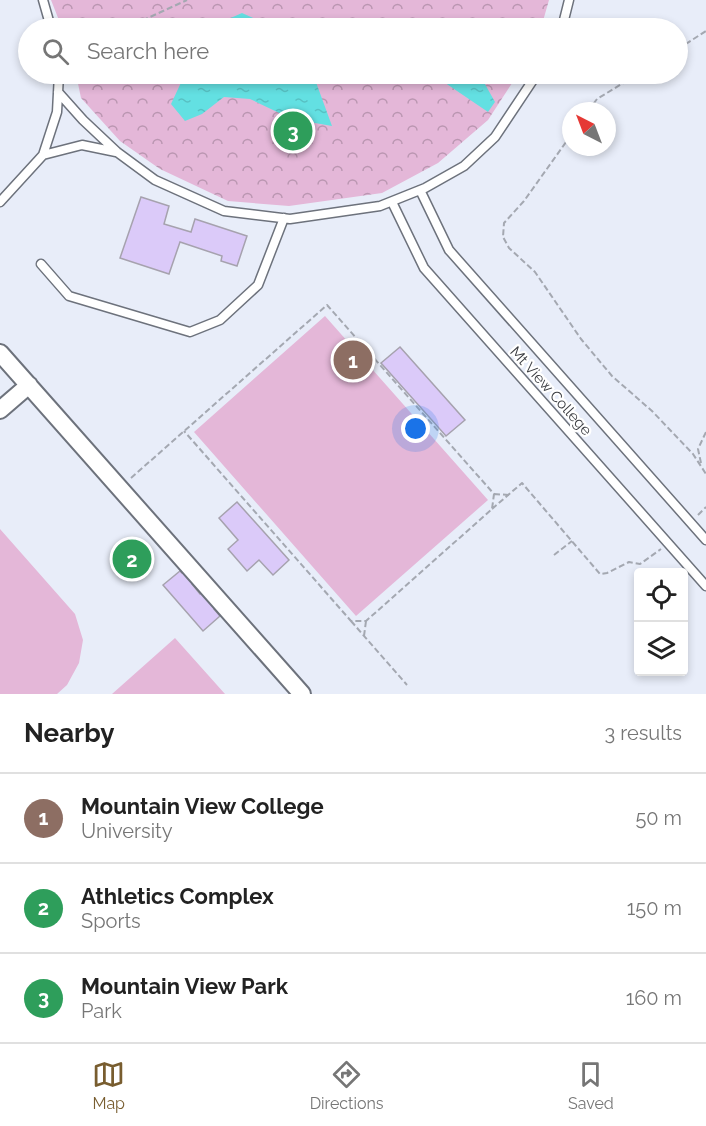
<!DOCTYPE html>
<style>
:root{--surface:#fff;--page:#f6f6f6;--text:#222;--muted:#767676;--line:#e0e0e0;--accent:#785d2f}
body{margin:0;font-family:Raleway,sans-serif;background:var(--page);color:var(--text)}
.controls{position:absolute;right:18px;bottom:18px;display:grid;overflow:hidden;border-radius:6px;box-shadow:0 3px 9px #0003}
.controls button{width:54px;height:54px;display:grid;place-items:center;padding:0;border:0;border-bottom:2px solid var(--line);background:var(--surface);color:var(--text);font:30px sans-serif}
.compass{position:absolute;left:562px;top:102px;width:54px;height:54px;border-radius:50%;background:var(--surface);box-shadow:0 3px 9px #0003;rotate:318deg}
.you{position:absolute;left:416px;top:429px;width:21px;height:21px;margin:-15px;border:4px solid #fff;border-radius:50%;background:#1a73e8;box-shadow:0 0 0 9px #1a73e833}
.badge{display:grid;place-items:center;width:39px;height:39px;border-radius:50%;background:var(--accent);color:#fff;font-size:20px;font-weight:700}
.pin{position:absolute;translate:-50% -50%;border:3px solid #fff;box-shadow:0 2px 6px #0006}
.list{margin:0;padding:0;list-style:none}
h2{display:flex;justify-content:space-between;align-items:center;height:78px;margin:0;padding:0 24px;font-size:26px}
h2 small{font-size:20px;font-weight:400;color:var(--muted)}
.list li{display:grid;grid-template-columns:39px 1fr auto;gap:18px;align-items:center;box-sizing:border-box;height:90px;padding:0 24px;border-top:2px solid var(--line)}
.list b{display:block;font-size:22px;white-space:nowrap}
.list p{margin:0;font-size:20px;white-space:nowrap;color:var(--muted)}
.list em{font-size:20px;font-style:normal;color:var(--muted)}
.icon{flex:none;width:33px;height:33px;fill:none;stroke:currentColor;stroke-width:2;stroke-linecap:round;stroke-linejoin:round}
.map{position:relative;flex:none;width:706px;height:694px;overflow:hidden}
.search{position:absolute;background:var(--surface);box-shadow:0 3px 9px #0003;left:18px;right:18px;top:18px;height:66px;display:flex;align-items:center;gap:15px;box-sizing:border-box;padding:0 21px;border-radius:33px;color:var(--muted);font-size:22px}
.sheet{height:348px;background:var(--surface)}
nav{display:flex;justify-content:space-around;align-items:center;box-sizing:border-box;height:84px;border-top:2px solid var(--line);background:var(--surface);font-size:16px;color:var(--muted)}
nav a{display:grid;justify-items:center;gap:3px}
nav .on{color:var(--accent)}
.map>svg:first-child{display:block}
.park{fill:url(#park-crowns)}
.pitch{fill:#e4b7d8}
.water{fill:url(#water-ripples)}
.building{fill:#dbcaf9;stroke:#a6a2ae;stroke-width:1.5}
.lines{fill:none;stroke-linecap:round;stroke-linejoin:round}
.lane-casing{stroke:#6d727c;stroke-width:11}
.street-casing{stroke:#6d727c;stroke-width:20}
.path{stroke:#a4a8b1;stroke-width:2;stroke-dasharray:6 3;stroke-linecap:butt}
.lane{stroke:#fff;stroke-width:8}
.street{stroke:#fff;stroke-width:16}
.labels{text-anchor:middle;stroke-width:4.5;stroke-linejoin:round;paint-order:stroke}
.street-label{font-size:15px;fill:#3a3c41;stroke:#fff}
</style>
<div class="map">
<svg width="706" height="694" viewBox="0 0 706 694">
<defs>
<pattern id="park-crowns" width="20" height="18" patternUnits="userSpaceOnUse" patternTransform="scale(1.5)"><rect width="20" height="18" fill="#e4b7d8"/><path d="M2 6a3 3 0 1 1 6 0M12 15a3 3 0 1 1 6 0" fill="none" stroke="#ba96b1"/></pattern>
<pattern id="water-ripples" width="26" height="14" patternUnits="userSpaceOnUse" patternTransform="scale(1.5)"><rect width="26" height="14" fill="#63e0e2"/><path d="M2 4q2-2 4 0t4 0M15 11q2-2 4 0t4 0" fill="none" stroke="#57c1c3"/></pattern>
</defs>
<rect width="100%" height="100%" fill="#e8edf9"/>
<path class="park" d="M51 0H549L541 28H62Z
M76 74H518L488 120 438 163 382 193 289 206 228 201 160 169 120 141 81 98Z"/>
<path class="pitch" d="M325 316 488 500 356 616 194 432Z
M0 529 75 614 83 640 79 663 67 685 57 694H0Z
M175 638 225 694H112Z"/>
<path class="water" d="M242 13 276 28H208Z
M185 74H313L332 126 292 119 250 99 224 97 202 114 185 121 171 104Z
M432 74H470L481 77 495 102 488 112Z"/>
<path class="building" d="M141 197 169 206 164 224 191 232 195 219 247 236 237 266 221 261 222 256 180 242 169 274 120 258Z
M400 347 465 420 446 436 381 363Z
M237 502 289 560 273 575 259 560 247 571 228 549 238 540 219 518Z
M186 569 196 580 192 584 200 594 205 590 218 605 214 609 220 616 203 631 163 585 180 571 182 573Z"/>
<g class="lines">
<g class="lane-casing">
<path id="lane" d="M43 0 51 28
M562 28 569 0
M58 92 83 120 117 152 155 180 224 211 290 219 380 206 425 188 464 166 495 137 537 74
M43 155 82 145 116 152
M420 190 449 250 706 540
M0 202 43 155 57 112 59 74
M392 202 424 268 706 586
M41 264 69 296 190 332 220 320 258 285 284 218"/>
</g>
<g class="street-casing">
<path id="street" d="M0 353 302 694
M0 410 29 385"/>
</g>
<path class="path" d="M126 28 187 0
M678 49 706 31
M588 111 597 99 638 74
M571 135 524 201 504 223 503 237 509 248 535 272 581 339 612 376 652 411 693 454 706 474
M701 463 698 449 706 432
M131 478 327 305 494 494 492 509 366 621H351L184 431
M494 494 509 495
M492 509 522 483 600 574 607 573 629 562 640 564 661 549
M698 515 706 507
M554 555 572 541
M351 621 407 685
M364 636 366 621"/>
<use href="#lane" class="lane"/>
<use href="#street" class="street"/>
</g>
<g class="labels">
<g class="street-label">
<text transform="translate(551 391) rotate(48)" y="5">Mt View College</text>
</g>
</g>
</svg>
<div class="controls">
<button><svg class="icon" aria-label="locate" viewBox="0 0 24 24"><circle cx="12" cy="12" r="6"/><path d="M12 2v4M12 18v4M2 12h4M18 12h4"/></svg></button>
<button><svg class="icon" aria-label="layers" viewBox="0 0 24 24"><path d="M12 4l9 5-9 5-9-5zM3 14l9 5 9-5"/></svg></button>
</div>
<svg class="compass" viewBox="-18 -18 36 36"><path d="M0-13l5 13h-10z" fill="#e53935"/><path d="M0 13l5-13h-10z" fill="#767676"/></svg>
<div class="you"></div>
<div class="pin badge" style="left:353px;top:360px;background:#8d6e63">1</div>
<div class="pin badge" style="left:132px;top:559px;background:#2e9e5b">2</div>
<div class="pin badge" style="left:293px;top:131px;background:#2e9e5b">3</div>
<div class="search"><svg class="icon" aria-label="search" viewBox="0 0 24 24"><circle cx="10" cy="10" r="6"/><path d="M15 15l6 6"/></svg>Search here</div>
</div>
<section class="sheet">
<h2>Nearby<small>3 results</small></h2>
<ul class="list">
<li><span class="badge" style="background:#8d6e63">1</span><div><b>Mountain View College</b><p>University</p></div><em>50 m</em></li>
<li><span class="badge" style="background:#2e9e5b">2</span><div><b>Athletics Complex</b><p>Sports</p></div><em>150 m</em></li>
<li><span class="badge" style="background:#2e9e5b">3</span><div><b>Mountain View Park</b><p>Park</p></div><em>160 m</em></li>
</ul>
</section>
<nav>
<a class="on"><svg class="icon" aria-label="map" viewBox="0 0 24 24"><path d="M3 6l6-2 6 2 6-2v14l-6 2-6-2-6 2zM9 4v14M15 6v14"/></svg>Map</a>
<a><svg class="icon" aria-label="directions" viewBox="0 0 24 24"><path d="M12 3l9 9-9 9-9-9zM9 14v-3h6M13 9l2 2-2 2"/></svg>Directions</a>
<a><svg class="icon" aria-label="saved" viewBox="0 0 24 24"><path d="M7 4h10v16l-5-4-5 4z"/></svg>Saved</a>
</nav>
